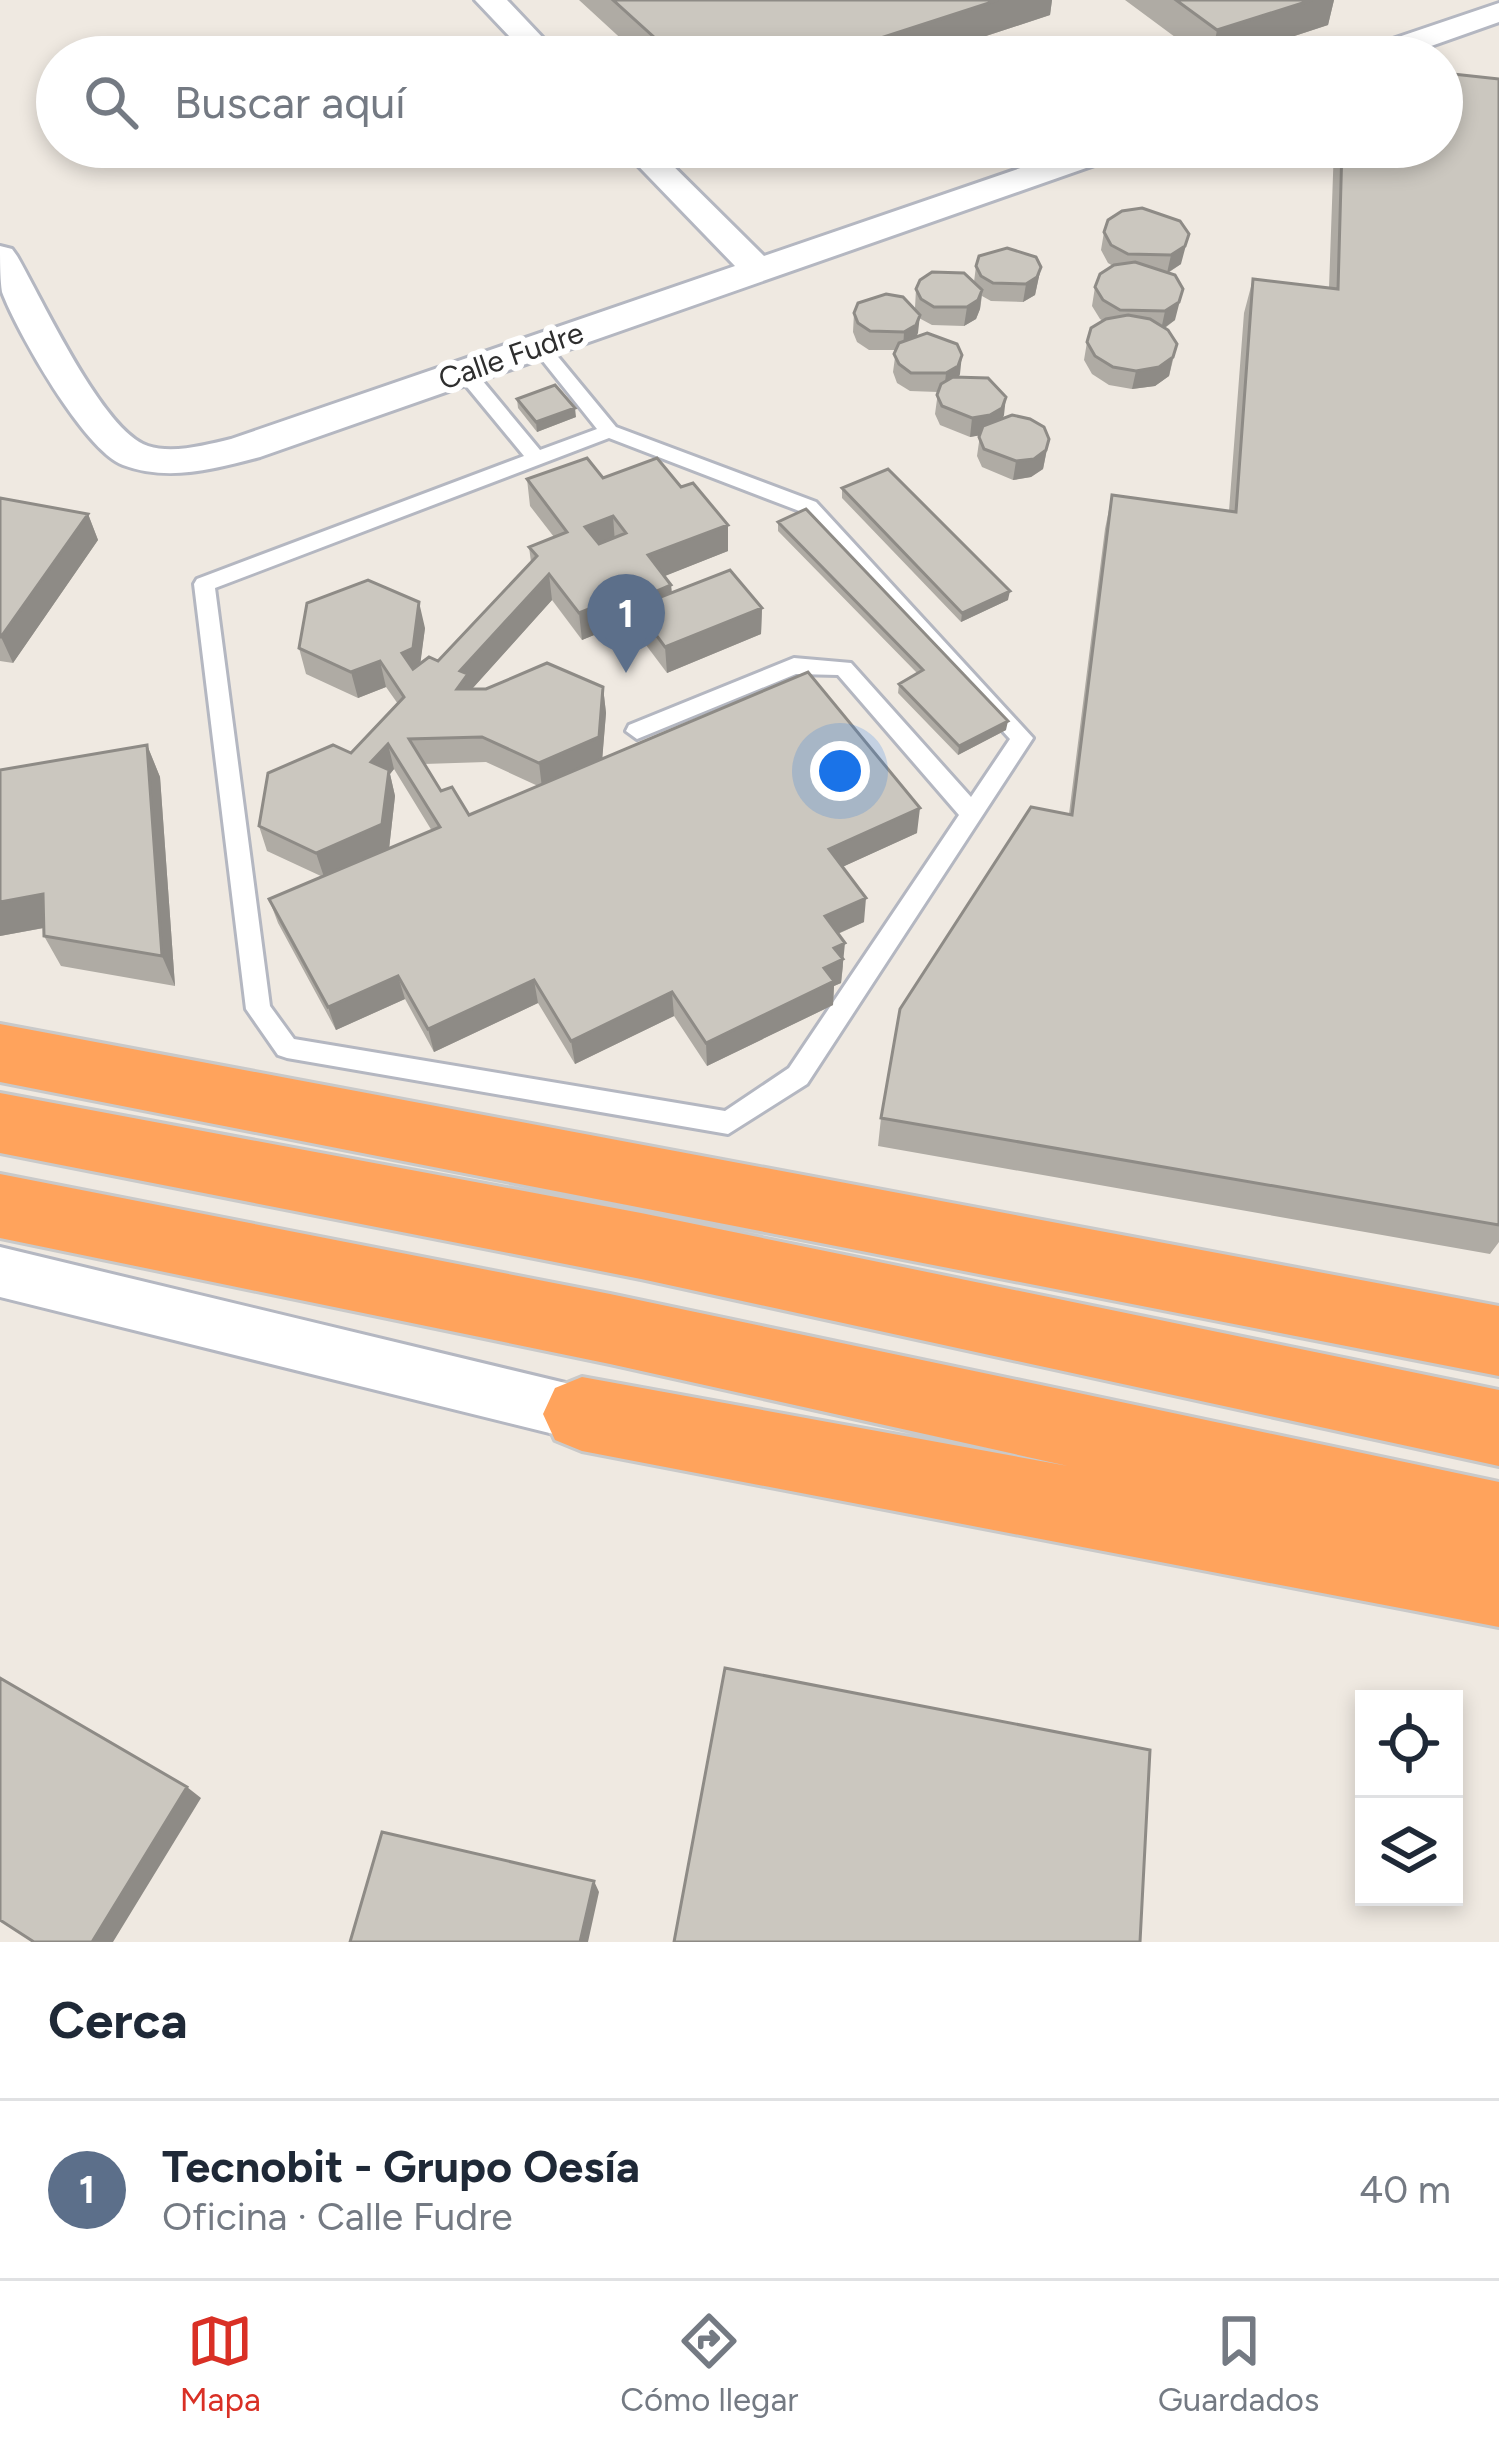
<!DOCTYPE html>
<html lang="es">
<meta charset="utf-8">
<style>
:root{--surface:#fff;--page:#f2f2f3;--text:#1f2937;--muted:#747a83;--line:#e0e1e3;--accent:#d93025}
body{margin:0;font-family:Figtree,sans-serif;background:var(--page);color:var(--text)}
.controls{position:absolute;right:36px;bottom:36px;display:grid;overflow:hidden;border-radius:0px;box-shadow:0 6px 18px #0003}
.controls button{width:108px;height:108px;display:grid;place-items:center;padding:0;border:0;border-bottom:3px solid var(--line);background:var(--surface);color:var(--text);font:60px sans-serif}
.you{position:absolute;left:840px;top:771px;width:42px;height:42px;margin:-30px;border:9px solid #fff;border-radius:50%;background:#1a73e8;box-shadow:0 0 0 18px #1a73e833}
.badge{display:grid;place-items:center;width:78px;height:78px;border-radius:50%;background:var(--accent);color:#fff;font-size:39px;font-weight:700}
.pin{position:absolute;translate:-50% -99px;filter:drop-shadow(0 3px 6px #0008)}
.pin::after{content:'';position:absolute;top:63px;width:42px;height:36px;background:inherit;clip-path:polygon(0 0,100% 0,50% 100%)}
.list{margin:0;padding:0;list-style:none}
h2{display:flex;justify-content:space-between;align-items:center;height:156px;margin:0;padding:0 48px;font-size:51px}
h2 small{font-size:39px;font-weight:400;color:var(--muted)}
.list li{display:grid;grid-template-columns:78px 1fr auto;gap:36px;align-items:center;box-sizing:border-box;height:180px;padding:0 48px;border-top:3px solid var(--line)}
.list b{display:block;font-size:45px;white-space:nowrap}
.list p{margin:0;font-size:39px;white-space:nowrap;color:var(--muted)}
.list em{font-size:39px;font-style:normal;color:var(--muted)}
.icon{flex:none;width:66px;height:66px;fill:none;stroke:currentColor;stroke-width:2;stroke-linecap:round;stroke-linejoin:round}
.map{position:relative;flex:none;width:1499px;height:1942px;overflow:hidden}
.search{position:absolute;background:var(--surface);box-shadow:0 6px 18px #0003;left:36px;right:36px;top:36px;height:132px;display:flex;align-items:center;gap:30px;box-sizing:border-box;padding:0 42px;border-radius:66px;color:var(--muted);font-size:45px}
.sheet{height:336px;background:var(--surface)}
nav{display:flex;justify-content:space-around;align-items:center;box-sizing:border-box;height:168px;border-top:3px solid var(--line);background:var(--surface);font-size:33px;color:var(--muted)}
nav a{display:grid;justify-items:center;gap:6px}
nav .on{color:var(--accent)}
.map>svg:first-child{display:block}
.lines{fill:none;stroke-linecap:round;stroke-linejoin:round}
.service-casing{stroke:#b4b7c1;stroke-width:6}
.minor-casing{stroke:#b4b7c1;stroke-width:6}
.motorway-casing{stroke:#c9c9c9;stroke-width:6}
.service{fill:#fff;fill-rule:evenodd}
.minor{fill:#fff;fill-rule:evenodd}
.motorway{fill:#ffa35c;fill-rule:evenodd}
.wall{fill:#afaba4;fill-rule:evenodd}
.shaded-wall{fill:#8e8b86}
.building{fill:#cbc7bf;stroke:#8e8b86;stroke-width:3;fill-rule:evenodd}
.labels{text-anchor:middle;stroke-width:12;stroke-linejoin:round;paint-order:stroke}
.far-street-label{font-size:30px;fill:#2e2e2e;stroke:#fff}
</style>
<div class="map">
<svg width="1499" height="1942" viewBox="0 0 1499 1942">
<rect width="100%" height="100%" fill="#efe9e1"/>
<g class="lines">
<g class="service-casing">
<path id="service" d="M539 339 545 341 616 427 816 502 1033 738 807 1084 728 1134 287 1058 278 1055 246 1009 194 584 197 579 524 456 458 376V368H472L540 450 597 429 530 345ZM609 438 802 512 1010 739 971 797 851 663 794 658 629 725 626 731 637 739 796 674 838 675 959 815 789 1068 725 1111 294 1039 270 1006 215 588Z"/>
</g>
<g class="minor-casing">
<path id="minor" d="M475 0H507L561 57H529Z
M1499 3V22L1400 57H1356L1360 50Z
M620 147H654L764 256 1082 147H1130L1126 154 260 457C215 469 168 482 123 465 84 450 17 332 2 292 0 279 0 260 0 246L12 249 17 256C42 299 103 432 148 446 173 454 206 445 231 439L735 266Z
M0 1247 582 1387 602 1395 610 1414 602 1433 582 1441 0 1297Z"/>
</g>
<g class="motorway-casing">
<path id="motorway" d="M0 1024 1499 1306V1376L0 1082Z
M0 1093 641 1213 1499 1390V1466L641 1279 0 1153Z
M0 1174 610 1294 1499 1482V1627L582 1451 555 1440 543 1414 555 1388 582 1377 1068 1466 610 1364 0 1238Z"/>
</g>
<use href="#service" class="service"/>
<use href="#minor" class="minor"/>
<use href="#motorway" class="motorway"/>
</g>
<path class="wall" d="M579 0H1052L1050 15 922 57H641Z
M1125 0H1334L1328 25 1230 57H1202Z
M1453 74 1499 79V1242L1490 1254 878 1146 881 1118 1069 814 1105 529 1112 495 1229 511 1244 313 1253 279 1329 288 1334 147H1442Z
M1122 211 1181 264 1168 273 1175 320 1165 328 1177 344 1169 376 1155 386 1132 389 1109 385 1092 374 1084 360 1087 342 1103 321 1100 319 1092 306 1095 287 1113 266 1108 263 1101 250 1104 232Z
M976 266 1041 267 1035 295 1023 302 991 301 982 296 980 309 976 319 964 326 932 325 919 318 916 337 960 374 958 377 1004 415 1002 419 1049 439 1043 469 1031 477 1013 480 982 467 977 456 980 435 970 437 940 425 935 414 938 392 910 391 897 383 893 372 896 350H869L857 342 853 332 854 313 916 311 915 308 916 289 974 282Z
M517 399 576 417 537 432 518 408Z
M603 478 728 551 664 576 671 585 672 593 762 608 761 634 667 673 628 621 582 640 552 600 472 689 603 687 606 713 602 759 917 833 842 867 864 922 838 934 843 966 841 983 834 986 833 1005 707 1066 674 1016 575 1064 538 1003 434 1052 405 999 336 1030 278 923 269 899 323 877 267 851 259 826 351 753 398 704 386 687 358 698 306 674 299 648 425 628 420 663 438 661 531 562 529 547 554 537 530 506 527 479ZM486 762 538 786 469 815 441 791 424 764ZM394 769 432 831 389 849 395 796 390 774Z
M842 488 1008 600 961 622 842 498Z
M0 498 88 514 98 540 13 663 0 661Z
M778 522 1006 730 958 755 898 693 899 684 917 673 778 531Z
M147 745 160 777 175 986 61 966 44 936V928L0 936V770Z"/>
<path class="shaded-wall" d="M998 0H1052L1050 15 922 57H822Z
M1312 0H1334L1328 25 1230 57H1212L1217 30Z
M1189 234 1181 264 1167 273 1171 255Z
M1041 267 1035 295 1023 302 1026 284Z
M1183 289 1175 320 1161 330 1165 311Z
M982 290 980 309 976 319 964 326 967 307Z
M920 315 918 333 914 343 903 351 904 332Z
M962 355 960 374 956 384 944 392 946 373Z
M1173 357 1169 376 1155 386 1132 389 1136 371Z
M1006 397 1004 415 999 426 988 434 970 437 972 418Z
M575 408 576 417 537 432 536 422Z
M1049 439 1043 469 1031 477 1013 480 1016 461Z
M88 514 98 540 13 663 1 637Z
M613 516 615 543 588 553 585 527Z
M728 525V551L650 582 648 555Z
M549 574 552 600 471 690 457 689 460 671Z
M671 585 673 611 657 591Z
M1010 591 1008 600 961 622 962 613Z
M626 594 628 621 582 640 579 613Z
M419 602 425 628 419 674 407 679 402 653Z
M762 608 761 634 667 673 665 647Z
M380 661 386 687 358 698 351 672Z
M603 687 606 713 602 762 542 788 539 763Z
M1008 721 1006 730 958 755 959 746Z
M388 744 394 769 390 774 395 796 389 849 324 877 316 853 371 762Z
M147 745 160 777 175 986 162 956Z
M920 808 917 833 827 874 829 849Z
M43 894 59 925 0 936V902Z
M866 898 864 922 823 940 825 916Z
M845 943 841 983 834 986 833 1005 707 1066 706 1043 824 968 834 948Z
M398 976 405 999 336 1030 328 1007Z
M534 980 538 1003 434 1052 428 1029Z
M672 992 674 1016 575 1064 571 1041Z
M187 1787 201 1798 113 1942H92Z
M594 1881 599 1892 588 1942H580Z"/>
<path class="building" d="M613 0H998L822 57H676Z
M1176 0H1312L1217 30Z
M1453 74 1499 79V1225L881 1118 900 1009 1031 807 1072 815 1112 495 1236 512 1253 279 1338 289 1342 147H1442V81L1453 83Z
M1142 208 1180 221 1189 234 1185 246 1171 255 1128 254 1111 245 1104 232 1108 220 1122 211Z
M1007 248 1036 257 1041 267 1037 277 1026 284 993 283 981 276 976 266 979 256Z
M1135 262 1175 275 1183 289 1179 302 1165 311 1120 310 1103 300 1095 287 1100 274 1114 265Z
M932 272 964 273 982 290 978 300 967 307H934L921 299 916 289 920 280Z
M886 294 903 297 920 315 916 325 904 332 870 331 858 323 854 313 858 303Z
M1128 315 1150 319 1168 330 1177 344 1173 357 1159 367 1136 371 1113 367 1095 356 1087 342 1091 328 1106 319Z
M927 333 957 344 962 355 958 366 946 373H911L899 364 894 354 899 343Z
M953 377 988 378 1006 397 1002 408 990 415 972 418 942 406 937 395 941 384Z
M555 385 575 408 536 422 517 399Z
M1012 415 1030 419 1044 427 1049 439 1046 450 1034 459 1016 461 984 449 979 437 983 426Z
M587 458 603 478 657 458 681 487 693 483 728 525 648 555 671 585 657 591 661 597 730 570 762 608 665 647 626 594 579 613 549 574 460 671 468 674 457 689H486L547 663 603 687 599 737 539 763 482 737 409 739 441 791 452 787 469 815 808 672 920 808 829 849 866 898 825 916 845 943 834 948 843 959 824 968 834 981 706 1043 672 992 571 1041 534 980 428 1029 398 976 328 1007 269 899 440 827 388 744 371 762 389 770 382 824 316 853 259 826 268 773 333 745 351 753 404 697 380 661 351 672 299 648 307 603 368 580 419 602 413 648 402 653 413 669 429 657 438 661 537 556 529 547 567 532 527 479ZM613 516 626 533 599 544 585 527Z
M888 469 1010 591 962 613 842 488Z
M0 498 88 514 1 637H0Z
M806 509 1008 721 959 746 899 684 923 670 778 522Z
M147 745 162 956 44 936 43 894 0 902V770Z
M725 1668 1150 1750 1140 1942H674Z
M0 1678 187 1787 92 1942H34L0 1920Z
M382 1832 594 1881 580 1942H350Z"/>
<g class="labels">
<g class="far-street-label">
<text transform="translate(511 356) rotate(-19)" y="10">Calle Fudre</text>
</g>
</g>
</svg>
<div class="controls">
<button><svg class="icon" aria-label="locate" viewBox="0 0 24 24"><circle cx="12" cy="12" r="6"/><path d="M12 2v4M12 18v4M2 12h4M18 12h4"/></svg></button>
<button><svg class="icon" aria-label="layers" viewBox="0 0 24 24"><path d="M12 4l9 5-9 5-9-5zM3 14l9 5 9-5"/></svg></button>
</div>
<div class="you"></div>
<div class="pin badge" style="left:626px;top:673px;background:#5c6f8a">1</div>
<div class="search"><svg class="icon" aria-label="search" viewBox="0 0 24 24"><circle cx="10" cy="10" r="6"/><path d="M15 15l6 6"/></svg>Buscar aquí</div>
</div>
<section class="sheet">
<h2>Cerca<small></small></h2>
<ul class="list">
<li><span class="badge" style="background:#5c6f8a">1</span><div><b>Tecnobit - Grupo Oesía</b><p>Oficina · Calle Fudre</p></div><em>40 m</em></li>
</ul>
</section>
<nav>
<a class="on"><svg class="icon" aria-label="map" viewBox="0 0 24 24"><path d="M3 6l6-2 6 2 6-2v14l-6 2-6-2-6 2zM9 4v14M15 6v14"/></svg>Mapa</a>
<a><svg class="icon" aria-label="directions" viewBox="0 0 24 24"><path d="M12 3l9 9-9 9-9-9zM9 14v-3h6M13 9l2 2-2 2"/></svg>Cómo llegar</a>
<a><svg class="icon" aria-label="saved" viewBox="0 0 24 24"><path d="M7 4h10v16l-5-4-5 4z"/></svg>Guardados</a>
</nav>
